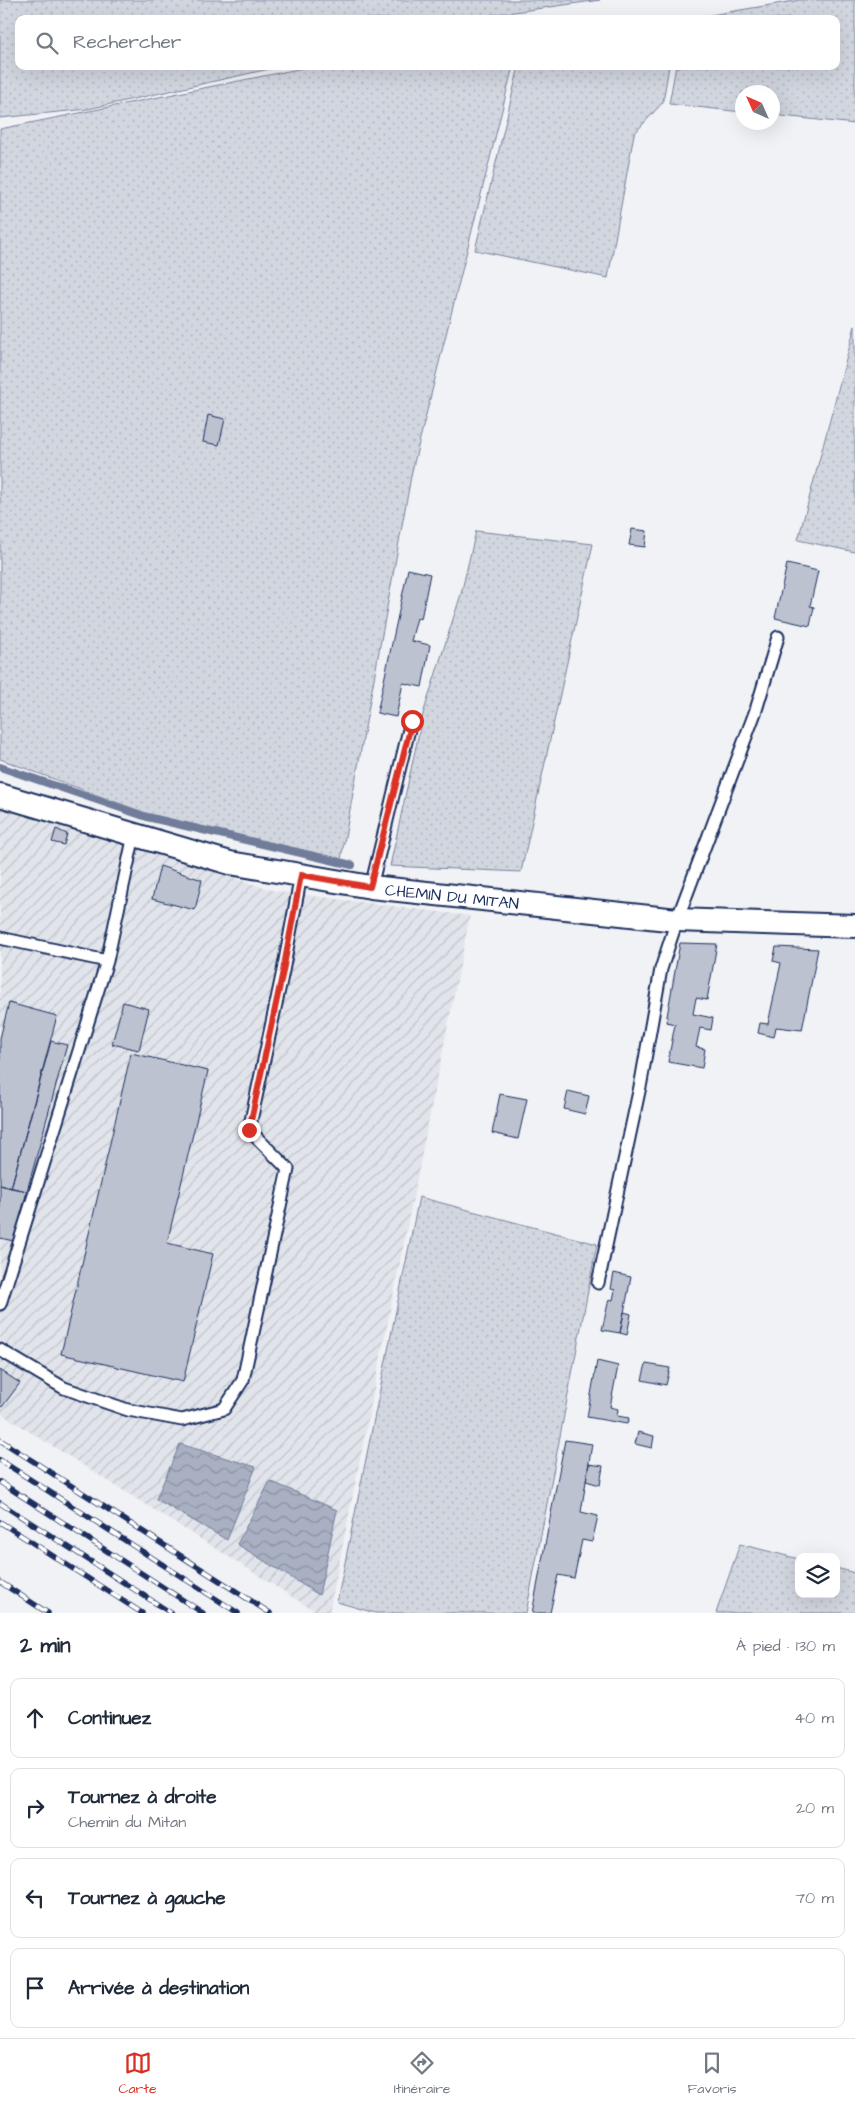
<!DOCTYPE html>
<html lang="fr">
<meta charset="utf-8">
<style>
:root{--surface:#fff;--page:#f2f2f3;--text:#1f2937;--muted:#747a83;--line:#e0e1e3;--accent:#d93025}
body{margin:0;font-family:"Architects Daughter",sans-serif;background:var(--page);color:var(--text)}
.controls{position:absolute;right:15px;bottom:15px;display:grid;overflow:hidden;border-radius:10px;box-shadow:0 5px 20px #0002}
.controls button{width:45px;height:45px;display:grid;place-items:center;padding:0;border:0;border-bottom:1px solid var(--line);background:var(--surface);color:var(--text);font:25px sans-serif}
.compass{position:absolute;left:735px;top:85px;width:45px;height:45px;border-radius:50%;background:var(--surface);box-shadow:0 5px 20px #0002;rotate:315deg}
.stop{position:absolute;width:15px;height:15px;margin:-11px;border:4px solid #d93025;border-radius:50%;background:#fff}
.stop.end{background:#d93025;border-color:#fff;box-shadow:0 1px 5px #0008}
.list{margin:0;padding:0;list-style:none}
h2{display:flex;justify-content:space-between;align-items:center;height:65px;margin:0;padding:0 20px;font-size:21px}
h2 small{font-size:16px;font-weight:400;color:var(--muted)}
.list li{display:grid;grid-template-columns:32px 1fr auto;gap:15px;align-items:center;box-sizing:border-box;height:80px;margin:0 10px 10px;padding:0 10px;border:1px solid var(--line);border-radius:10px}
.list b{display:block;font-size:19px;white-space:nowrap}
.list p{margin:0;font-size:16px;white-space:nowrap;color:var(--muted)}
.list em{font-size:16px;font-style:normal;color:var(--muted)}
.icon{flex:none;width:28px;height:28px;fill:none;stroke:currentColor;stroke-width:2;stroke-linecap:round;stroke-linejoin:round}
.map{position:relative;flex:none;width:855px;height:1613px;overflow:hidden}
.search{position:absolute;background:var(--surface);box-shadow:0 5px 20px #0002;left:15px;right:15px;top:15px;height:55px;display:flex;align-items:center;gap:12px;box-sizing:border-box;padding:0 18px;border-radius:10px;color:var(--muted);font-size:19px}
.sheet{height:425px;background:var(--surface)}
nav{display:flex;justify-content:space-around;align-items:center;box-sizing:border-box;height:70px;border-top:1px solid var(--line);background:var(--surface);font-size:14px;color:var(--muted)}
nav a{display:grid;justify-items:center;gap:2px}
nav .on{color:var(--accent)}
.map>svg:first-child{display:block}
.industrial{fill:url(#industrial-furrows)}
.grass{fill:url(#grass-dots);stroke:#76829e}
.water{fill:url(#water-waves);stroke:#707c9a}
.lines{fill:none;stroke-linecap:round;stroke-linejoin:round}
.stream{stroke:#707c9a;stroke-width:8}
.building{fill:#bcc2d0;stroke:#1b2f5e}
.service-casing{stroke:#1b2f5e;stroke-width:15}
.minor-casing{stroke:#1b2f5e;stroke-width:26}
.service{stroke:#fff;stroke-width:11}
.minor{stroke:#fff;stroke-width:22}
.rail-casing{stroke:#1b2f5e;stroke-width:5.5}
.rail{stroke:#fff;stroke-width:4;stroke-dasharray:11;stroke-linecap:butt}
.route{stroke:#d93025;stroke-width:6}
.labels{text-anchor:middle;stroke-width:5;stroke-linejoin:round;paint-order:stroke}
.street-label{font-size:16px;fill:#1b2f5e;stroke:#fff}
</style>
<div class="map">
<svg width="855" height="1613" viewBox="0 0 855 1613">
<defs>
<pattern id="industrial-furrows" width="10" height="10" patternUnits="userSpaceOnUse" patternTransform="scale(1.25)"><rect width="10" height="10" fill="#e1e4ea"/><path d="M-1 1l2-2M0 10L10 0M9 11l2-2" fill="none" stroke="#c0c4cb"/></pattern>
<pattern id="grass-dots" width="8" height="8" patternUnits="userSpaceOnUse" patternTransform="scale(1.25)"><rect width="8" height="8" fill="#d2d6df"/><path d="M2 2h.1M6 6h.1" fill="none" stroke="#b4b8c2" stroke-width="1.8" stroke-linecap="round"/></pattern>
<pattern id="water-waves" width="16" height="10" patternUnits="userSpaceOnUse" patternTransform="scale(1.25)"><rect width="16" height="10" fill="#a8b0c2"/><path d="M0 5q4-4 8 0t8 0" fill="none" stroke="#8890a1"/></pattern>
</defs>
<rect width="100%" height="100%" fill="#f1f2f5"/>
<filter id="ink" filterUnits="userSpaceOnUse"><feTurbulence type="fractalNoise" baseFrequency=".02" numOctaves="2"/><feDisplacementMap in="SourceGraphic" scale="10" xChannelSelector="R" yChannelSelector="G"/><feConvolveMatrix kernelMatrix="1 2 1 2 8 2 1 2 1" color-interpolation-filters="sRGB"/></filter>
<g filter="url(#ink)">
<path class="industrial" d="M0 807 57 822 275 891 470 916 329 1613H318L0 1413Z"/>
<path class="grass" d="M0 0H600L464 19H19V66H283L88 109 0 118Z
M800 0H855V124L773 115 772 92H742V112L669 104 676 66H836V19H687Z
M313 66H513L412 471 341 859 148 814 0 759V129Z
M519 66H669L663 102 634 134 608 278 475 250Z
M855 326V552L798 540Z
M476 531 593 544 521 872 390 866 423 714 461 594Z
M419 1197 597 1244 526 1613H375L337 1602Z
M740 1544 799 1559V1594H836V1568L855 1573V1613H716Z"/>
<path class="water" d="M180 1444 256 1467 227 1540 156 1499Z
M270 1481 337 1510 319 1595 237 1544Z"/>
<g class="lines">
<path class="stream" d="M0 767 147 817 352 865"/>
</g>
<path class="building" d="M208 415 225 419 219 445 203 442Z
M632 529 647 531 645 547 629 545Z
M787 564 818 571 810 606 814 607 810 626 775 618Z
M408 569 430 574 421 619 417 618 411 641 430 645 422 687 403 683 396 717 377 713Z
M56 829 67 834 64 845 52 842Z
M160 866 202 880 195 910 152 899Z
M680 943 717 944 707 1000 696 998 693 1014 713 1018 711 1030 700 1028 696 1047 705 1049 702 1068 668 1062 675 1024 666 1022Z
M776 947 818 949 802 1030 776 1027 774 1037 758 1033 760 1023 768 1024 781 963 773 961Z
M123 1002 149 1009 139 1050 112 1044Z
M9 1003 57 1016 11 1188 0 1185V1038Z
M51 1041 67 1045 27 1191 11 1188Z
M131 1053 208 1071 167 1243 213 1254 183 1382 61 1354Z
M568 1091 589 1096 585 1114 564 1109Z
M500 1094 527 1099 518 1139 492 1133Z
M0 1185 27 1191 14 1241 0 1238Z
M614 1273 631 1277 620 1333 602 1330 609 1299 613 1300 615 1290 611 1289Z
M624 1312 631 1314 627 1335 620 1333Z
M597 1361 618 1366 610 1407 618 1409 617 1416 629 1418 627 1424 587 1417Z
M646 1364 670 1368 666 1385 642 1380Z
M0 1370 20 1383 2 1407 0 1405Z
M638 1432 654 1436 652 1448 635 1444Z
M565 1440 592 1444 581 1512 598 1516 592 1542 582 1540 574 1578 558 1575 550 1613H532Z
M589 1464 603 1466 600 1485 586 1481Z"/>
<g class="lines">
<g class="service-casing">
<path id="service" d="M371 887 411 721
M0 938 107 961
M598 1283 641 1082 661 969 677 920 756 710 778 637
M0 1304 107 961 134 835
M0 1350 64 1388 128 1410 182 1420 224 1409 243 1380 288 1169 249 1130 283 971 301 875"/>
</g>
<g class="minor-casing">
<path id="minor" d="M0 795 230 863 371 887 677 920 855 926"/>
</g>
<use href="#service" class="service"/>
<use href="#minor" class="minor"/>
<g class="rail-casing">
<path id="rail" d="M0 1440 270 1613
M0 1460 238 1613
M0 1482 203 1613
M0 1503 171 1613
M0 1522 142 1613
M0 1582 48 1613"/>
</g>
<use href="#rail" class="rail"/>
</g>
</g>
<g class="lines" filter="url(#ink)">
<path class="route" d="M249 1130 283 971 301 875 370 887 412 721"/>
</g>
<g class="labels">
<g class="street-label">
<text transform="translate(452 896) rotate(6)" y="6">CHEMIN DU MITAN</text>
</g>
</g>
</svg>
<div class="controls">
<button><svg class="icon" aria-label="layers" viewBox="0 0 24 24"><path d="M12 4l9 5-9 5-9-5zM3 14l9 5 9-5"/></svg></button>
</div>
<svg class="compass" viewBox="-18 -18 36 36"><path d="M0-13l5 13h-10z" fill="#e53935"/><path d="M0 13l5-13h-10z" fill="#747a83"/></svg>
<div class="stop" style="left:412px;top:721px"></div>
<div class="stop end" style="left:249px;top:1130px"></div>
<div class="search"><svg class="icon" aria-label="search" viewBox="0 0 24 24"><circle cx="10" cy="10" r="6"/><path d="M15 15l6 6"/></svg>Rechercher</div>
</div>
<section class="sheet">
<h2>2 min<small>À pied · 130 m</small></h2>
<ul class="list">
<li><svg class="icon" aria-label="ahead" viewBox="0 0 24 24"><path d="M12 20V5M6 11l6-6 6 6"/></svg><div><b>Continuez</b></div><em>40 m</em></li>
<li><svg class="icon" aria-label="right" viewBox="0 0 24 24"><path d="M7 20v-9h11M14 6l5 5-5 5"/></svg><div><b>Tournez à droite</b><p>Chemin du Mitan</p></div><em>20 m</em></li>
<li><svg class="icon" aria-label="left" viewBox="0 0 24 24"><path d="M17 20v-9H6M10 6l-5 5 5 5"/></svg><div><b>Tournez à gauche</b></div><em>70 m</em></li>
<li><svg class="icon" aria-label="arrive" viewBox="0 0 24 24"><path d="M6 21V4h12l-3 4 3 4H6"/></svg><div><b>Arrivée à destination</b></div></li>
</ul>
</section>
<nav>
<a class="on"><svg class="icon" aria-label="map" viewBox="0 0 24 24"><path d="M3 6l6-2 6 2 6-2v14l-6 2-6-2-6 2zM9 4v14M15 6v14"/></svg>Carte</a>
<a><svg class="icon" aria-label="directions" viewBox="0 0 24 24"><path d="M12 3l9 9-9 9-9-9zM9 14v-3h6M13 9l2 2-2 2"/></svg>Itinéraire</a>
<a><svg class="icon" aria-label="saved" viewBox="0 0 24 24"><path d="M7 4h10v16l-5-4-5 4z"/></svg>Favoris</a>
</nav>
